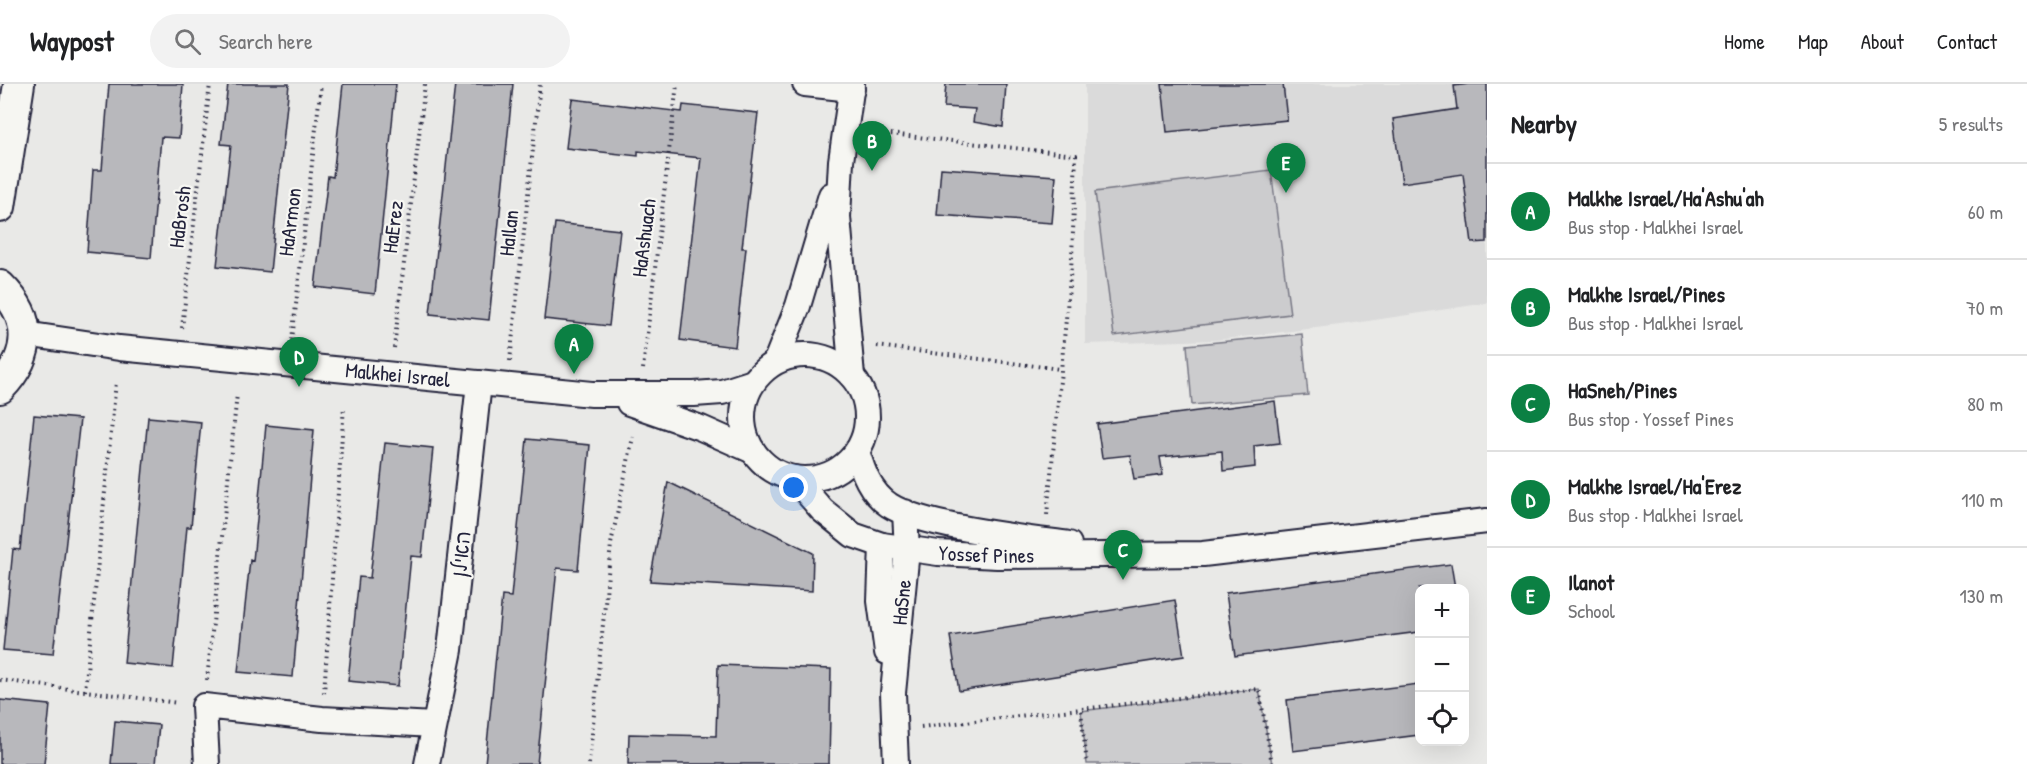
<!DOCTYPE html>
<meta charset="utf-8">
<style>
:root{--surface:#fff;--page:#f2f2f2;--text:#202124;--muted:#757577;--line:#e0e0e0;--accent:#0b8043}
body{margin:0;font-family:"Patrick Hand","Playpen Sans Hebrew",sans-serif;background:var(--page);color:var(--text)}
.controls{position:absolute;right:18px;bottom:18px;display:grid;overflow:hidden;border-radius:12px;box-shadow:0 6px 24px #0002}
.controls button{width:54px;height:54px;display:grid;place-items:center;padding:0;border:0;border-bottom:2px solid var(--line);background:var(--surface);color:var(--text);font:30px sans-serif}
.you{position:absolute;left:794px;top:404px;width:21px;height:21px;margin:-15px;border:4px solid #fff;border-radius:50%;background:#1a73e8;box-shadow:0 0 0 9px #1a73e833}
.badge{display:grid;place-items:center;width:39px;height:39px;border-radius:50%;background:var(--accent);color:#fff;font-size:20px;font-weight:700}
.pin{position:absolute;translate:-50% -50px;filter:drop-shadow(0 2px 3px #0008)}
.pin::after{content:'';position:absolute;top:32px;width:21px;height:18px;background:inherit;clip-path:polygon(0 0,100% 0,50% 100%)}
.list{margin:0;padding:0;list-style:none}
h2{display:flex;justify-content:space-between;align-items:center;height:78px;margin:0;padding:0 24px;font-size:26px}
h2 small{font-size:20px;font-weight:400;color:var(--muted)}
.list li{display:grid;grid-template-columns:39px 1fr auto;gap:18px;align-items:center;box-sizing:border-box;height:96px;padding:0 24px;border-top:2px solid var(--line)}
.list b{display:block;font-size:22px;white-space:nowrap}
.list p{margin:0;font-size:20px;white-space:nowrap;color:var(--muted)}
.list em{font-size:20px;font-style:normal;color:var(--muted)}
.icon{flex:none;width:33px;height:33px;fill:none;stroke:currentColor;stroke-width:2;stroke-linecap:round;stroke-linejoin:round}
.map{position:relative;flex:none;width:1487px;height:680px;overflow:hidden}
header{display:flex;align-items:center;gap:36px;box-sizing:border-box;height:84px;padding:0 30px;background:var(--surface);border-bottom:2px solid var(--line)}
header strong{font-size:28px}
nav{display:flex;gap:33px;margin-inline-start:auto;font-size:21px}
.search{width:420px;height:54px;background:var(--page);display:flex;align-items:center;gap:15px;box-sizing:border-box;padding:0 21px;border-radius:33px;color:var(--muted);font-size:22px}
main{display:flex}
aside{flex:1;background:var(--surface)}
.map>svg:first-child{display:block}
.built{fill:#dadada}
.green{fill:#ccccce;stroke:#777784;stroke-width:1.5}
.building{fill:#b8b8bc;stroke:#22223b;stroke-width:1.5}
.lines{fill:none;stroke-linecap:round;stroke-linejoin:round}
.minor-casing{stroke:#22223b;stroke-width:28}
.tertiary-casing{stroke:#22223b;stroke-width:34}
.path{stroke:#22223b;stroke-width:4;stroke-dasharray:1.5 4.5;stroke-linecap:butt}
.minor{stroke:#f6f6f2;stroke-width:24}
.tertiary{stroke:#f6f6f2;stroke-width:30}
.labels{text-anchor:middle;stroke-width:4.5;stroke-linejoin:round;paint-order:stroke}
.street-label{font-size:21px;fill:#22223b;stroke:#f6f6f2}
</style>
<header>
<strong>Waypost</strong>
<div class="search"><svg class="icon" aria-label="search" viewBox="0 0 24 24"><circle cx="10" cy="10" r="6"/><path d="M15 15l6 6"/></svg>Search here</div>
<nav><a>Home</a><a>Map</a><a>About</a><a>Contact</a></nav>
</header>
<main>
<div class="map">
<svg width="1487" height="680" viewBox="0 0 1487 680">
<rect width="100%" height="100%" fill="#e9e9e7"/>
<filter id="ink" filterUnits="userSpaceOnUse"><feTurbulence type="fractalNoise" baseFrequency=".0167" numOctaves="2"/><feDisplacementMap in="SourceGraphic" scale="12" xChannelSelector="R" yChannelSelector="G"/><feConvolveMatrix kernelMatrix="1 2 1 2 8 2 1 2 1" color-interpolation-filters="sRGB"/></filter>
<g filter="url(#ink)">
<path class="built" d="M1085 0H1487V219L1348 240 1217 256 1085 260Z"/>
<path class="green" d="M1271 86 1290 230 1114 252 1095 108Z
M1302 250 1308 311 1192 321 1187 261Z
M1259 605 1272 680H1087L1081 627Z"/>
<path class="building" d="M109 0H183L179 54 161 53 151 174 87 168 93 86H102Z
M228 0H289L270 188 217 182 231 61 221 60Z
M343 0H396L375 210 315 203 328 92 333 93Z
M455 0H513L489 236 430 230Z
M946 0H1006L1003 43 973 38 975 25 944 23Z
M1162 0H1283L1287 36 1167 48Z
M1469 0H1487V158L1472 159 1463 90 1402 99 1393 35 1457 25 1454 2Z
M572 15 682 28 683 21 758 29 742 164H746L735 263 680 256 701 74 638 67V72L566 64Z
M941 84 1056 92 1052 139 937 131Z
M555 139 620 146 609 242 544 235Z
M1275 317 1280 359 1254 362 1255 383 1223 387 1222 367 1160 373 1163 391 1134 395 1130 371 1102 374 1097 340Z
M34 331 80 335 53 570 3 566 13 465 20 466Z
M148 333 201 338 191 443H187L173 584 124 579Z
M266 341 314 346 293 593 238 588 250 476 253 477Z
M527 355 590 361 578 486 557 484 537 680H485L502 512 511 513Z
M385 359 433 364 422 473 411 472 398 602 348 597 359 493 370 494Z
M668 398 813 469 812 507 650 497Z
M1451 480 1455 504H1419V548L1235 572 1226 509Z
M1175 516 1184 572 959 607 950 552Z
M718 581 831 585 829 680H628L629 650 716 652Z
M1419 600V651L1293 667 1287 616Z
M0 616 50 621 44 680H0Z
M115 637 159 641 155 680H111Z"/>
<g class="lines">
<g class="minor-casing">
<g id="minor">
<path d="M805 0 852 5"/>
<path id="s1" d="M25 250 119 264 592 310H694L722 308 753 298"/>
<circle cx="805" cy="333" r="62"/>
<path d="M776 277 798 222 831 111"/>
<path d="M852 292 838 133 841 77 852 0"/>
<path d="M629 319 701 344 753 367"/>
<path d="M857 367C863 388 870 408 889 421 923 443 1026 454 1069 460"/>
<path id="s2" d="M794 394 822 426 853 451 882 461 938 469 997 472 1203 470 1487 437"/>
<path d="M882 461 880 517 887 568"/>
<path d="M207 680 204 622 322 635 434 641"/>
<path d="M427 680 450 566 479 299"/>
<path id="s3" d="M896 680 893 609 907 466 905 428"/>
</g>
</g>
<g class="tertiary-casing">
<path id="tertiary" d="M0 123 19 0
M0 202C34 235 32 271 0 304"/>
</g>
<path class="path" d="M873 48 1076 71 1072 173 1047 431
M182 244 210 0
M292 256 321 0
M877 262 1060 285
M394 264 425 0
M510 277 540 0
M643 285 677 0
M0 596 178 619
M207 596 237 310
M85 607 116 298
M324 609 344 322
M1081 627 1087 680
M921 643 1259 605 1272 680
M589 680 611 460 633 353"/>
<use href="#minor" class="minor"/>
<use href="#tertiary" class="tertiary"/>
</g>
</g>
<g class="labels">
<g class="street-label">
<text transform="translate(180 133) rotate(-83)" y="7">HaBrosh</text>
<text transform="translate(290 138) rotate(-83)" y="7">HaArmon</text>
<text transform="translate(393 143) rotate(-83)" y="7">HaErez</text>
<text transform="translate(509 149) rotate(-84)" y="7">HaIlan</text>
<text transform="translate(644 154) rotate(-83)" y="7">HaAshuach</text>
<text dy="7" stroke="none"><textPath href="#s1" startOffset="375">Malkhei Israel</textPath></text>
<text transform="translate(461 470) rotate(-84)" y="7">האילן</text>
<text dy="7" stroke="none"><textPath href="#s2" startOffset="218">Yossef Pines</textPath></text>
<text dy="7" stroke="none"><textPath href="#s3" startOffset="162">HaSne</textPath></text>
</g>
</g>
</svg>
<div class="controls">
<button>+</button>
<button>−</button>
<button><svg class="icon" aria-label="locate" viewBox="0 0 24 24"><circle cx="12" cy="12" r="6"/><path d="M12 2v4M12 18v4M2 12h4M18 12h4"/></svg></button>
</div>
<div class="you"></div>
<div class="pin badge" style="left:574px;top:290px">A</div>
<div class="pin badge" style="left:872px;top:87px">B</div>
<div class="pin badge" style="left:1123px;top:496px">C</div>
<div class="pin badge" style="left:299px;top:303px">D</div>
<div class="pin badge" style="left:1286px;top:109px">E</div>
</div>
<aside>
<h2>Nearby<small>5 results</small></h2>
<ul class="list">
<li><span class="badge">A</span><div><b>Malkhe Israel/Ha'Ashu'ah</b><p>Bus stop · Malkhei Israel</p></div><em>60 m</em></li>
<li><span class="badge">B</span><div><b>Malkhe Israel/Pines</b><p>Bus stop · Malkhei Israel</p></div><em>70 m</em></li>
<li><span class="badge">C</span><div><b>HaSneh/Pines</b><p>Bus stop · Yossef Pines</p></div><em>80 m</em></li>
<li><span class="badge">D</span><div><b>Malkhe Israel/Ha'Erez</b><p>Bus stop · Malkhei Israel</p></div><em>110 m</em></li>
<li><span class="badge">E</span><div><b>Ilanot</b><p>School</p></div><em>130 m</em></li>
</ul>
</aside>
</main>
